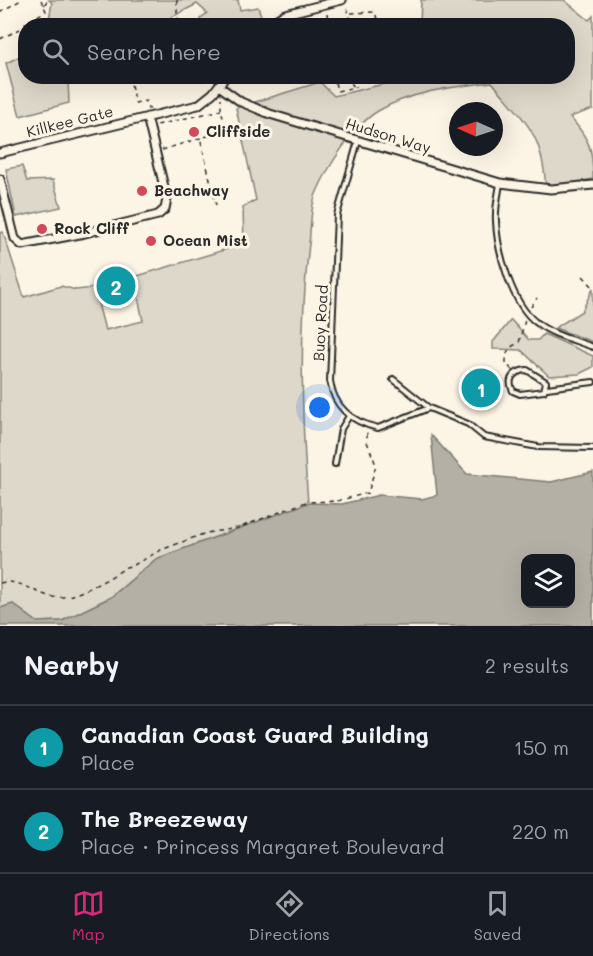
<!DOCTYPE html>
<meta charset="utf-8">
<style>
:root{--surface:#171b24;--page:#242831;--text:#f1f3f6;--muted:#9ea1a6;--line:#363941;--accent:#db2777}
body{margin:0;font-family:Mali,sans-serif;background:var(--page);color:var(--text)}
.controls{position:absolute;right:18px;bottom:18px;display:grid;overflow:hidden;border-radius:12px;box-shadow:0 6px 24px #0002}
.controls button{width:54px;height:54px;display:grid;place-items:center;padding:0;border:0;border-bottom:2px solid var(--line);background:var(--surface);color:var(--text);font:30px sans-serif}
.compass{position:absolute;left:449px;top:102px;width:54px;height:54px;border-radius:50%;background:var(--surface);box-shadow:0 6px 24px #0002;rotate:273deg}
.you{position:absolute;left:320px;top:408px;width:21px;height:21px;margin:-15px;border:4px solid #fff;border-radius:50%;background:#1a73e8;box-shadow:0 0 0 9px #1a73e833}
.badge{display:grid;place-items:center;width:39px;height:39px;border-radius:50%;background:var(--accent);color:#fff;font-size:20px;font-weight:700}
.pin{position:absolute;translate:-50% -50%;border:3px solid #fff;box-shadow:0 2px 6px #0006}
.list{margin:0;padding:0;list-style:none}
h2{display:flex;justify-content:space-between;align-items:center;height:78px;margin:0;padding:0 24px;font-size:26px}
h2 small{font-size:20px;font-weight:400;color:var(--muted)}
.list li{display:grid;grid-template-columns:39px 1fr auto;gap:18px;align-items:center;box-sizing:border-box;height:84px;padding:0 24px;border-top:2px solid var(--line)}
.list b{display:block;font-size:22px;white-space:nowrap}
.list p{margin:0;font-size:20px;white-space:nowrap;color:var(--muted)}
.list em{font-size:20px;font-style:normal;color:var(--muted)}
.icon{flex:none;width:33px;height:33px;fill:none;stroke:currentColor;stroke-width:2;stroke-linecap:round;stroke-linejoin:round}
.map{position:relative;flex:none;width:593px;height:626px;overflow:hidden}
.search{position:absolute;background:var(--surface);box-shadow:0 6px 24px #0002;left:18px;right:18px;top:18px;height:66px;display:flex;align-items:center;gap:15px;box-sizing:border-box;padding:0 21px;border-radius:24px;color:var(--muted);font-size:22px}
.sheet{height:246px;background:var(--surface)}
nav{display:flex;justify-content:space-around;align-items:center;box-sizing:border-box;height:84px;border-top:2px solid var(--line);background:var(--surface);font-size:16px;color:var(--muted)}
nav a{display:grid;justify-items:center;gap:3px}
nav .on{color:var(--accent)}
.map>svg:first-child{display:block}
.green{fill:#ded8ca;stroke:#84827a;stroke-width:1.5}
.water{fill:#b4b0a5;stroke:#7d7b74;stroke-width:1.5;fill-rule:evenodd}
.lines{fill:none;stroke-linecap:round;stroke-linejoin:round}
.lane-casing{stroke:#2b2b2b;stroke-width:8}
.street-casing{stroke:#2b2b2b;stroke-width:11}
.path{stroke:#2b2b2b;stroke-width:1.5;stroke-dasharray:4.5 4.5;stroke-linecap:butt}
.lane{stroke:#fcf5e5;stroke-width:4}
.street{stroke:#fcf5e5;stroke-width:7}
.poi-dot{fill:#d1495b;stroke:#fcf5e5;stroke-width:2}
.labels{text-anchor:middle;stroke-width:6;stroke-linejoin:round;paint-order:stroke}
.street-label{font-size:15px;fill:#2b2b2b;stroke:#fcf5e5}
.poi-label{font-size:15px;font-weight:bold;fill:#2b2b2b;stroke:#fcf5e5;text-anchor:start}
</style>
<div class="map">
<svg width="593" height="626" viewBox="0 0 593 626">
<rect width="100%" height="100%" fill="#fcf5e5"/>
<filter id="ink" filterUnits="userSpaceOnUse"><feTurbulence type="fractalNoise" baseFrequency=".0167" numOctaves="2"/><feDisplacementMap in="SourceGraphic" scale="12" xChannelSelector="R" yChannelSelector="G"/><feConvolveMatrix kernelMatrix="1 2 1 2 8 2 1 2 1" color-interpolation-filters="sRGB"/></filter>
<g filter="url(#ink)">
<path class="green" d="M49 0H238L240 10 258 7 262 18 256 25H202L200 19 207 13 197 4 166 20 142 25H48L52 3Z
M421 0H564L589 20 593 16V109L570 117C590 140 593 149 593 179L546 188C542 132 526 123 492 82 453 87 412 91 378 111 353 126 327 168 316 194 310 208 311 229 309 244 299 330 301 417 308 503L156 559 111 597 62 621 37 622 13 604 0 608V233L3 232 24 297 61 286 76 290 94 288 105 330 143 321 134 277 244 244 243 207 256 200 236 108 320 82 334 96 413 77 568 76V26L420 25Z
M25 54 26 76 82 77 68 79 69 103 20 116 6 63Z
M22 166 27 181 53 180 61 207 16 217 6 169Z
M593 288V342L555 328 582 311Z
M511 320 529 340H538L544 334 593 356V367L579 374 549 376 521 350 493 349V342Z"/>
<path class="water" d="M431 435 467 474 551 482 593 472V626H0V608L13 604 37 622 62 621 111 597 156 559 308 503 342 504 379 495 422 499 437 495ZM526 558H570V604H526Z"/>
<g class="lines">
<g class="lane-casing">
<path id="lane" d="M358 141 337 215 330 381C334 408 352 422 378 428L429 408
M500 184C498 196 495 209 496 221 497 251 512 305 537 323 552 335 575 340 593 347
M527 370 546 382 544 391 520 394 513 391C506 378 515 371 527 370Z
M393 379 429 408 468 424 484 437 538 447 593 448
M547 388 593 382
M335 464 341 429 349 416"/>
</g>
<g class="street-casing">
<path id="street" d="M266 26 285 14 342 0
M219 86 241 102 270 114 500 183 551 189 593 185
M0 153 198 105 213 93 226 76
M0 179 15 239 22 245 85 233 158 215 165 209 167 199 147 117"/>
</g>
<path class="path" d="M177 0V17L184 26
M44 5 48 0
M347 8 353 26
M0 12 21 0
M351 13 375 12 379 26
M327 14 329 26
M27 26 25 23 46 11 41 0
M0 39 26 26
M129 76 135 103 146 101 148 109 152 108
M198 76 200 82 212 77 216 79
M341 76 335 82 337 91 357 87
M346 76 354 87
M157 125 221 110
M201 141 216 205
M162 150 227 130 221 110V98
M583 276 593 287
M531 307 537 298
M512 370 506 363C506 352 508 347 519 343L525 320
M0 583C20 578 35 594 53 597 71 601 111 578 126 567L134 565 161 550 206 533 238 528 306 502 337 501 368 493 376 465 367 442V430"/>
<use href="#lane" class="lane"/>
<use href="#street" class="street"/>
</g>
</g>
<g class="poi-dot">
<circle cx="194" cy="132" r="6"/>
<circle cx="142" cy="191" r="6"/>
<circle cx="42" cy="229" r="6"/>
<circle cx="151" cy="241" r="6"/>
</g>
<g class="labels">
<g class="street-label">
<text transform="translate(70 122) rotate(-14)" y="5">Killkee Gate</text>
<text transform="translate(388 136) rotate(17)" y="5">Hudson Way</text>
<text transform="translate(321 323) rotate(-87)" y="5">Buoy Road</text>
</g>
<g class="poi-label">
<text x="206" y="137">Cliffside</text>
<text x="154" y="196">Beachway</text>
<text x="54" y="234">Rock Cliff</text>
<text x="163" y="246">Ocean Mist</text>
</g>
</g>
</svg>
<div class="controls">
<button><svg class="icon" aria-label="layers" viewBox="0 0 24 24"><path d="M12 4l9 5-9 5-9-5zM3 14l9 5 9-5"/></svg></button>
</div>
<svg class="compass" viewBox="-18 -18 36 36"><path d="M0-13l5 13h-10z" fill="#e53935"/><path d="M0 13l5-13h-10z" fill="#9ea1a6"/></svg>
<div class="you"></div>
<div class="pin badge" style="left:481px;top:388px;background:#0f9aa8">1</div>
<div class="pin badge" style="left:116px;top:286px;background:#0f9aa8">2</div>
<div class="search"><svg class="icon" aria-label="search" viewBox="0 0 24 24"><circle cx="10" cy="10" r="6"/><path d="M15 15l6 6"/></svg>Search here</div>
</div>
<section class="sheet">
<h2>Nearby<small>2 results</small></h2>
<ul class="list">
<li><span class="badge" style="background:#0f9aa8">1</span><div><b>Canadian Coast Guard Building</b><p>Place</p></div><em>150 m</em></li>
<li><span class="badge" style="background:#0f9aa8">2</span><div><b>The Breezeway</b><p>Place · Princess Margaret Boulevard</p></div><em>220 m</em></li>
</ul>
</section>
<nav>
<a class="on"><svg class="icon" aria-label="map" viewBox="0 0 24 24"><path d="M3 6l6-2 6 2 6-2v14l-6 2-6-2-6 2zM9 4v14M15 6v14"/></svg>Map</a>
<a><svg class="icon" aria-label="directions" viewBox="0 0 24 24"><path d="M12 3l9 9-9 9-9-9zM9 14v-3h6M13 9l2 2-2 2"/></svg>Directions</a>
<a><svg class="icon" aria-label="saved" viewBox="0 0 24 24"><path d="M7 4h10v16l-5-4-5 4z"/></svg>Saved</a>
</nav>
